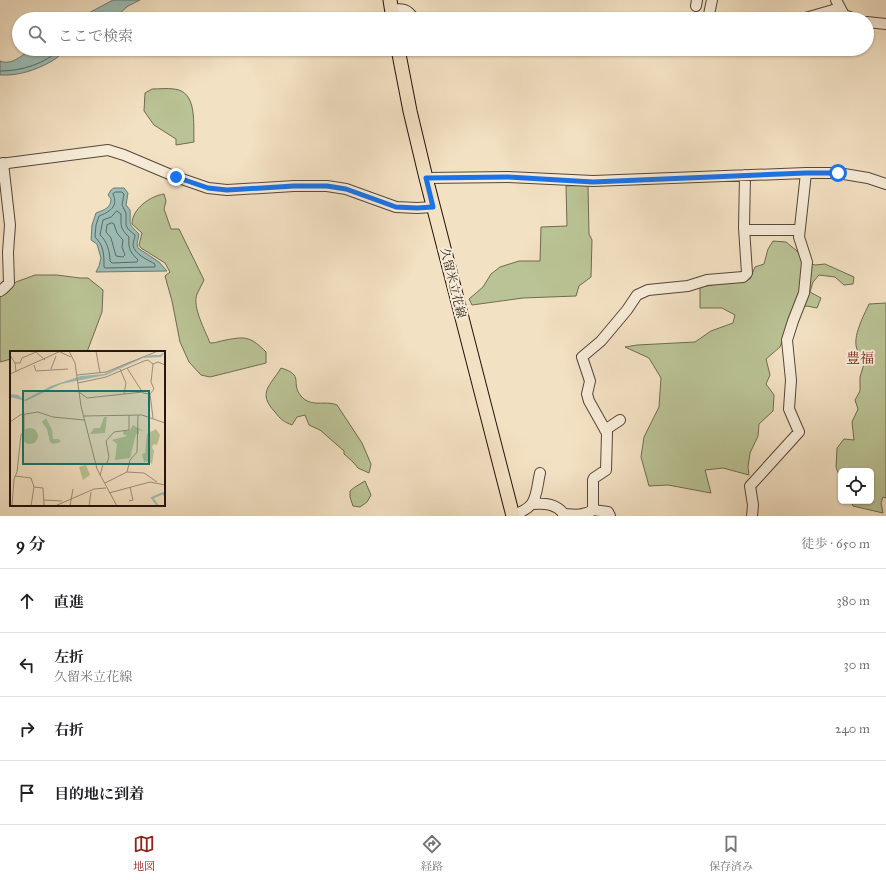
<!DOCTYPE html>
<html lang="ja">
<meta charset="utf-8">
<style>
:root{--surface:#fff;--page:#f6f6f6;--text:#202124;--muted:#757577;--line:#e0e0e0;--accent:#8f2418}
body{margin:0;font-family:"IM FELL Great Primer","Noto Serif JP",serif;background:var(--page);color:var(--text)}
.controls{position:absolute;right:12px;bottom:12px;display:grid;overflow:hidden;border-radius:6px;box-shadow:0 1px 3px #0004}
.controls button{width:36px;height:36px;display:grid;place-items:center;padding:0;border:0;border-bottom:1px solid var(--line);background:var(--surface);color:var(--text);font:20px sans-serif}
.stop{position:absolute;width:12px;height:12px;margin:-9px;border:3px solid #1a73e8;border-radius:50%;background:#fff}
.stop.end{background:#1a73e8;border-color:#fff;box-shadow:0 1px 4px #0008}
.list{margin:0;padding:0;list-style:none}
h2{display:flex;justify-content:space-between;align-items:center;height:52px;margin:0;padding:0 16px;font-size:17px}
h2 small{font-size:13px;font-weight:400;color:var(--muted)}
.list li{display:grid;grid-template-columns:26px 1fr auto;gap:12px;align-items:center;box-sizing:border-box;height:64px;padding:0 16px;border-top:1px solid var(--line)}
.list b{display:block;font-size:15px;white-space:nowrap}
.list p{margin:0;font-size:13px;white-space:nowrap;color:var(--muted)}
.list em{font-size:13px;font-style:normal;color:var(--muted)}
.icon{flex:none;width:22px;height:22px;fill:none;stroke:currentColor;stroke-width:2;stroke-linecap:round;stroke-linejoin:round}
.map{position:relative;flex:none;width:886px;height:516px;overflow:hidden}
.search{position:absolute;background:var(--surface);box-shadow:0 1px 3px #0004;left:12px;right:12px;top:12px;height:44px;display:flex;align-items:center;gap:10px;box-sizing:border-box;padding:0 14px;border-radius:22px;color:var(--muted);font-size:15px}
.sheet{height:308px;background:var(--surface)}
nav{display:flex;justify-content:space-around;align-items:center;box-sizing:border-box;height:56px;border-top:1px solid var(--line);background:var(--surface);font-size:11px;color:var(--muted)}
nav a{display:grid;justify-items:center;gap:2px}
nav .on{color:var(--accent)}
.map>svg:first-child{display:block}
.green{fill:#bac395;stroke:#6e6b51}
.water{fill:#9bbdb6;stroke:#6b7972}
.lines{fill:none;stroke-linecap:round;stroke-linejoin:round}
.shore{stroke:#5e6862;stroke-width:1}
.minor-casing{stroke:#56463a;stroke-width:12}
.major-casing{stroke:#22130d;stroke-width:15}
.minor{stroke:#f7ecd8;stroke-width:10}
.major{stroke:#f3e1c3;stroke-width:13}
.route{stroke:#1a73e8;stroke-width:5}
.labels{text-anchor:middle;stroke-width:4;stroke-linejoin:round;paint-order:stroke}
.street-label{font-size:12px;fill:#22130d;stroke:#f7ecd8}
.quarter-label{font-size:14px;fill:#7a1f14;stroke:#f7ecd8}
.inset-river{fill:none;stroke:#9bbdb6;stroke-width:2}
.inset-road{fill:none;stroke:#9f8f7a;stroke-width:1}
.view{fill:#0f766e;fill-opacity:0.15;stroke:#0f766e;stroke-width:2}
.inset-edge{fill:none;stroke:#22130d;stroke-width:2}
</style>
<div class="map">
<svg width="886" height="516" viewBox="0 0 886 516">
<rect width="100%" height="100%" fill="#f3e1c3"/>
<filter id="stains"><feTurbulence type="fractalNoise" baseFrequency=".005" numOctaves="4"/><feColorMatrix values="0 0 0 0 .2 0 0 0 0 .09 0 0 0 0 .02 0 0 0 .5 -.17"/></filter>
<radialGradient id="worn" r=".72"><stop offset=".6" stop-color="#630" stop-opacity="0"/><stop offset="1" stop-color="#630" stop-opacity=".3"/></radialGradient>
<path class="green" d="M152 89C159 89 167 88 174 89 198 91 193 125 194 142L176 145V139L154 125 144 111 145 93Z
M588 185 589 234 592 240 591 277 579 286 576 296 523 298 472 305 469 299 483 287 491 274 500 267 519 261H540L541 227 567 226 566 186Z
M164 194 166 201 164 209 171 229H179L204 280C202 285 199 289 197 294 192 307 205 330 210 343 216 343 220 341 226 340 246 336 251 337 266 352V363L210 377 201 375 189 362 180 342 172 301 165 276 170 272 165 263 141 248 139 245 142 233 132 224C132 209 150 196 164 194Z
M773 241 786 242 797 251 803 261 815 265 825 264 854 277 853 284 844 285 835 277 819 275 813 282 810 292 821 298 817 308 807 306 794 308 780 347 766 359 770 375 766 384 774 395 773 411 759 424 758 436 750 453 748 467 749 475 723 468 705 470 711 493 668 485 649 486 641 457 644 437 659 407 661 378 649 358 625 347 637 345 695 342 711 331 733 323 735 315 722 308H700V287L750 279 755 267 764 264 768 249Z
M35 275H57L80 278H88L103 290 102 312 87 352H11V359L0 362V296L16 282Z
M886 303V498L883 497 881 503 883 513 853 506 851 501H871V471H841V481L836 467 837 448 844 439 854 440 852 422 858 409 855 400 860 391V377L864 364C862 359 858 354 857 349 852 337 864 315 869 304Z
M281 368C305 375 290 383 301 396 311 408 325 400 337 405L362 443 371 464 369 473 358 468 353 462 344 454V451L320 430 309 425 305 415 297 417 292 425C284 422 280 419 275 412 257 393 270 386 281 368Z
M365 481 371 495 367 502 360 507 353 506 350 497V491L355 487Z"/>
<path class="water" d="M113 0H140L128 6 113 19H81L85 15Z
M27 49H68C62 52 58 58 52 61 36 70 19 76 0 75V61C10 65 17 59 26 53V50Z
M114 188H124L128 193 126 205 130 210C131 226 127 222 139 234L137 244 138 248 159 262 167 271 96 272 99 266 101 258 97 244 91 240 92 225 96 213C104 210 111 208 111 199L108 195 111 190Z"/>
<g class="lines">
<path class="shore" d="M0 71C22 71 44 64 61 49
M116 192H122L124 194 122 205 126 213V225L128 229 135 235C135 238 133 242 133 245 134 254 148 260 155 264V267L105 268 104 267C104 254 104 246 95 237L96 225 99 216C109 212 119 207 113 194Z
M117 211 121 214C121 227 120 228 129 237 128 248 130 252 138 260L137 262 112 263 110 261C110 252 107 241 100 235L103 220 111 217Z
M112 223 114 224 117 233 123 240 122 247 125 255 123 257 116 256 111 238 106 232 107 225Z"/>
<g class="minor-casing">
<path id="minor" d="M836 0 844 15 855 19
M696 6 697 0
M391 10C402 8 408 9 414 19
M708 19 712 0
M802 19 840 8
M867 22 886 24
M447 49H459
M0 164 108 150 124 155 176 177 208 188 227 190 294 186H327L346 189 396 207 417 208 433 207
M426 178 508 177 593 181 806 173H838L868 178 886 184
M745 230H799
M0 291 3 289 9 283 8 252 10 225 3 163
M605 430 620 420
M533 504C546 503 556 504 564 514
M593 510 608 512 610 516
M512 515C538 508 535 496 540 473
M563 516 564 514C575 515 584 516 593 510V480L594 478 606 470 607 433 589 401 587 394 590 381 582 357 601 341 627 310 637 295 648 290 688 286 707 280 743 277 747 273 744 228 745 175
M752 516 753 505 750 486 799 432 789 409 791 380 787 340 793 321 804 293 807 262 799 237 806 173"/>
</g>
<g class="major-casing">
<path id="major" d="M390 0 393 19
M398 49 410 111 426 178 513 516"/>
</g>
<use href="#minor" class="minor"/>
<use href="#major" class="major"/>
</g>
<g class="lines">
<path class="route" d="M176 177 208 188 227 190 294 186H327L346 189 396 207 417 208 433 207 426 178 508 177 593 182 806 173H838"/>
</g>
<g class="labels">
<g class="street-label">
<text transform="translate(453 283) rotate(76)" y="4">久留米立花線</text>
</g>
<g class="quarter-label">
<text x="860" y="363">豊福</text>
</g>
</g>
<g transform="translate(10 351)">
<rect width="155" height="155" fill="#f3e1c3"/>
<path d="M94 66H97L95 82 80 83 84 77H90ZM36 67 42 79 43 88H49L51 91 43 93 40 91 37 78 32 71ZM123 74 134 80 129 79V83H126L120 107 105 109 107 93 102 89 117 85 113 83V80L120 79ZM12 85a8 8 0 1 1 16 0a8 8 0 1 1-16 0ZM146 78 150 84 147 94 144 93 142 96 144 100 142 113 139 110 134 111 132 103 135 102 137 83ZM76 114 80 124 73 129 69 116Z" fill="#bac395"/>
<path d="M155 1 151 6 133 7 96 24 51 33 16 50 0 46V43L8 44 14 49 41 35 71 25 94 23 119 11 141 4H150Z" fill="#9bbdb6"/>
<path class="inset-river" d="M148 155 142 147 153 142 155 145"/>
<path class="inset-road" d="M59 0 65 12 71 55 87 118 107 155M86 0 90 22M50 1 61 6M0 4 5 12 6 21M5 12H10L12 7 26 1 35 9M143 13 148 11 155 14M24 14 26 20 58 18M117 17 133 42 140 43M41 18 46 5M110 18 116 32 114 43M0 23 51 0M67 24 96 21 148 0M68 32 96 26 134 10 138 9 143 13M69 41 77 47 133 41M140 43 144 38 141 31 143 13M140 43 143 67M74 65 132 64 155 72M0 71 10 64 28 61 43 66 74 69M117 121 120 109 127 101 128 64M5 125 21 127 24 136 21 155M90 125 93 113 97 112 99 106 96 90 104 81 119 79V64M95 132 117 121 134 122 147 131M24 136 33 137 34 155M99 142 140 131 155 134M34 149 52 150M119 150 123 149 120 136M2 155 4 128 7 121 11 84 14 80V63M45 155 84 138 96 137M60 155 63 138M79 155 81 141"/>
<path class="view" d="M13 40H139V113H13Z"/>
<rect width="155" height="155" class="inset-edge"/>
</g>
<rect width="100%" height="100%" filter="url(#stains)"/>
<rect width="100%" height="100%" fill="url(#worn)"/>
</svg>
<div class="controls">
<button><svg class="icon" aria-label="locate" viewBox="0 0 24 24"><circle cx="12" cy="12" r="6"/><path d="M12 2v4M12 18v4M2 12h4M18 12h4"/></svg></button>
</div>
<div class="stop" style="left:838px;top:173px"></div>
<div class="stop end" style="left:176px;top:177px"></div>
<div class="search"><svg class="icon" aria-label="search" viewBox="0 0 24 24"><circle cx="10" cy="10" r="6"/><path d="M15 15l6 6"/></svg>ここで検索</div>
</div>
<section class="sheet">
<h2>9 分<small>徒歩 · 650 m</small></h2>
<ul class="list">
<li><svg class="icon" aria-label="ahead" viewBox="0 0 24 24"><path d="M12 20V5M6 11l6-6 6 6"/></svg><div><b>直進</b></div><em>380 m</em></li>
<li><svg class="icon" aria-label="left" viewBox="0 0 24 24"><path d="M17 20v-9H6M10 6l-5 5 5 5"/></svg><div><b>左折</b><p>久留米立花線</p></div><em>30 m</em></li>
<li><svg class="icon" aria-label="right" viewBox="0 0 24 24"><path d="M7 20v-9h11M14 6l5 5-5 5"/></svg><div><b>右折</b></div><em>240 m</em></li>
<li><svg class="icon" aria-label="arrive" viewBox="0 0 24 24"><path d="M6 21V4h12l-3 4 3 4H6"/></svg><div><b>目的地に到着</b></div></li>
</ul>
</section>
<nav>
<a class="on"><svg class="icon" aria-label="map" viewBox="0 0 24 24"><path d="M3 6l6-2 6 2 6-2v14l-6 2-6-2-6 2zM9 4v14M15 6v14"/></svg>地図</a>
<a><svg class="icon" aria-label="directions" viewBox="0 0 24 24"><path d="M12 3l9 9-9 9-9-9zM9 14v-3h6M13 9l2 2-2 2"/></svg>経路</a>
<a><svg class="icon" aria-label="saved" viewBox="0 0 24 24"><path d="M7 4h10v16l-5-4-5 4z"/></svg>保存済み</a>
</nav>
